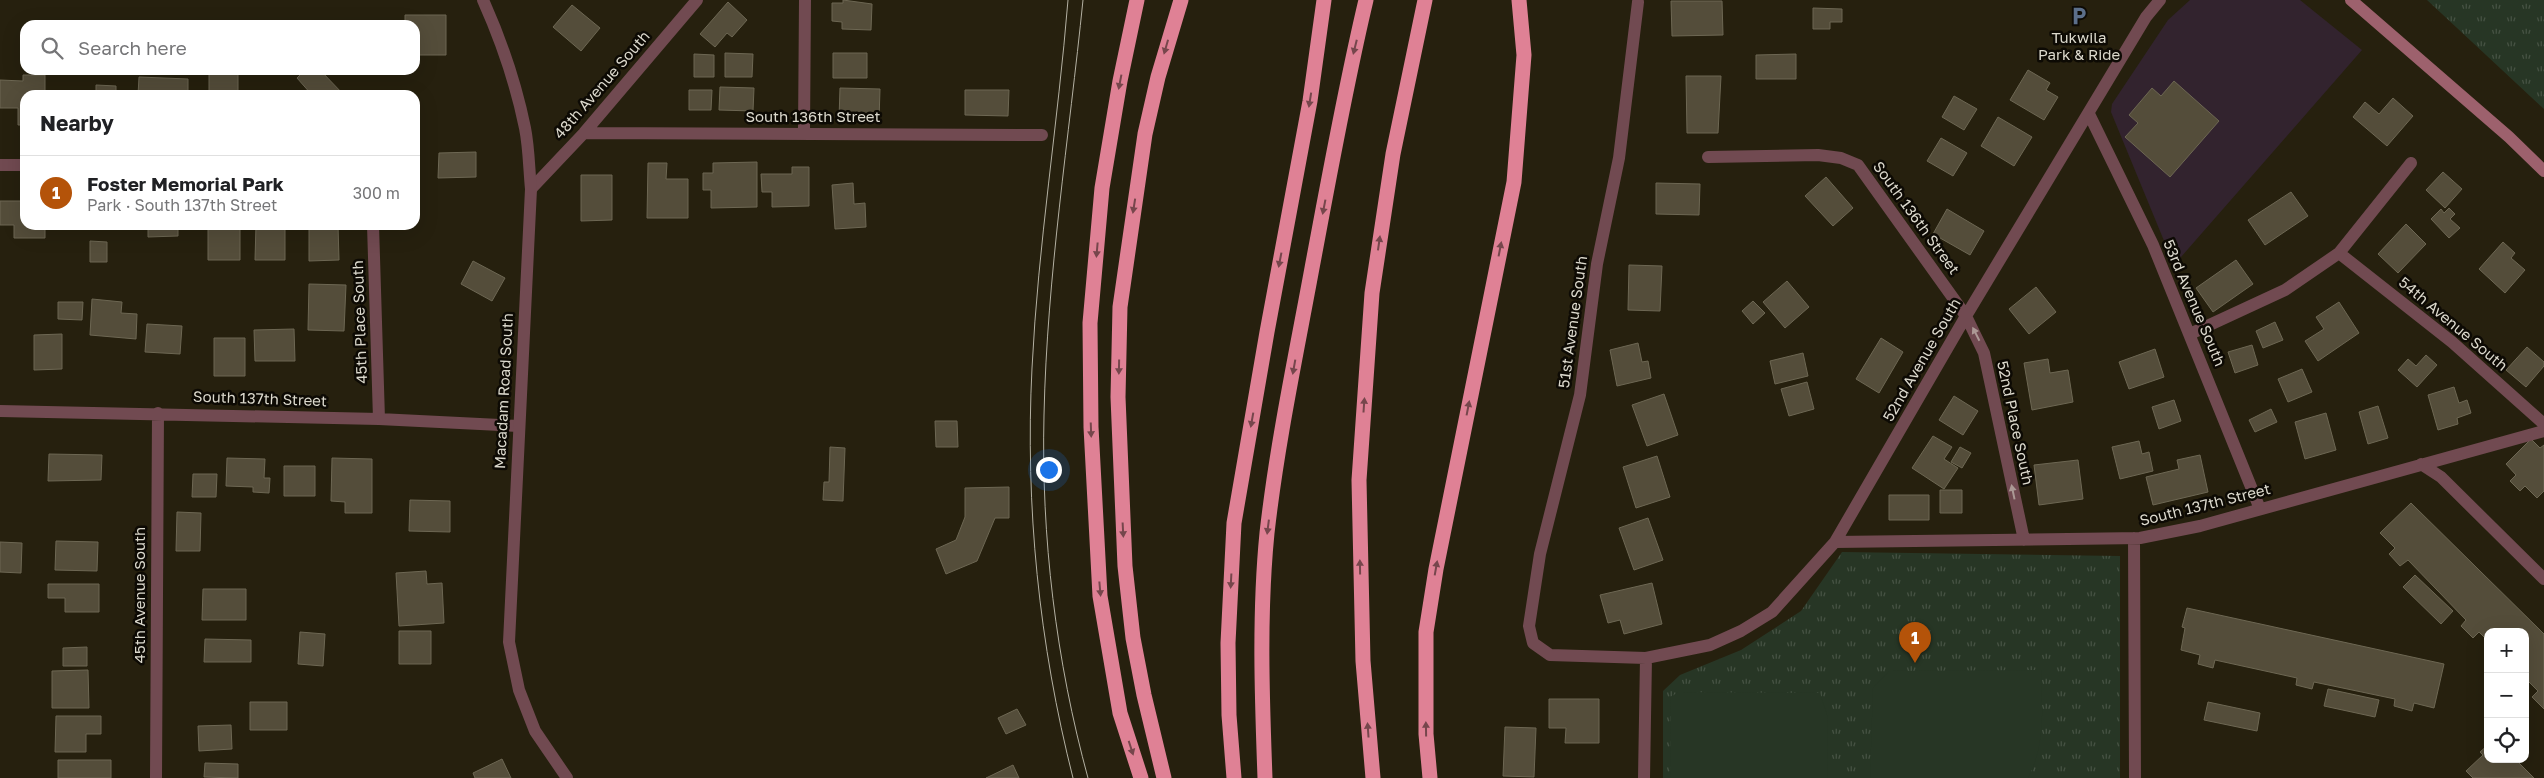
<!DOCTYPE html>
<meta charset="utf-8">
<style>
:root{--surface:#fff;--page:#f2f2f2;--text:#202124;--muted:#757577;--line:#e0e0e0;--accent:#b45309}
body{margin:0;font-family:"Golos Text",sans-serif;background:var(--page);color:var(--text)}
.controls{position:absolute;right:15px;bottom:15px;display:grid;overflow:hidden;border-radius:10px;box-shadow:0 5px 20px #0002}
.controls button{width:45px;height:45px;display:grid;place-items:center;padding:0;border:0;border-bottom:1px solid var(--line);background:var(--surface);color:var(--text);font:25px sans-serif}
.you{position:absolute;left:1048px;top:469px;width:18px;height:18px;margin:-12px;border:4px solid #fff;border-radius:50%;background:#1a73e8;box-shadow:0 0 0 8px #1a73e833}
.badge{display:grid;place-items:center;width:32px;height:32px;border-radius:50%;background:var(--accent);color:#fff;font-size:16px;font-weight:700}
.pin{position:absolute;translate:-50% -41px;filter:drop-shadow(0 1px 2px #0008)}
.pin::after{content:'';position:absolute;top:26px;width:18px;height:15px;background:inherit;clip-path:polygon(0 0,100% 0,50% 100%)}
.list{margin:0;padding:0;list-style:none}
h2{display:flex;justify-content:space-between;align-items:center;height:65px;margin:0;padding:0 20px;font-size:21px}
h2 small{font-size:16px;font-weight:400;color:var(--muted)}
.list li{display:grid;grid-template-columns:32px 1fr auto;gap:15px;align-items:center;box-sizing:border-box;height:75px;padding:0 20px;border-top:1px solid var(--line)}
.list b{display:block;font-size:19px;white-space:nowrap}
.list p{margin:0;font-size:16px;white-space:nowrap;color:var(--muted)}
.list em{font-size:16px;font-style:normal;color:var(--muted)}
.icon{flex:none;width:28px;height:28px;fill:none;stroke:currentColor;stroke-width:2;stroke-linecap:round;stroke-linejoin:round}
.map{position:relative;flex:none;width:2544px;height:778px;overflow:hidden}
.search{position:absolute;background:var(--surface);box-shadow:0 5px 20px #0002;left:20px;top:20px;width:400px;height:55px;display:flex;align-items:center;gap:12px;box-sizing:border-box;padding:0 18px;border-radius:15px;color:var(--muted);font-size:19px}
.panel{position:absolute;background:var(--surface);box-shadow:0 5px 20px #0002;left:20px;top:90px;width:400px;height:140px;border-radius:15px}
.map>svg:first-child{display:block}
.commercial{fill:#32232e}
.grass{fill:url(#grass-tufts)}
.pitch{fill:#273625}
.building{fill:#544d3a;stroke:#6d6753}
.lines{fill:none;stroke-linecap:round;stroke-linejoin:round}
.minor{stroke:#714a51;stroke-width:12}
.tertiary{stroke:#714a51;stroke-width:12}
.secondary{stroke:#9d616d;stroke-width:12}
.motorway{stroke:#df8195;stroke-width:15}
.tram{stroke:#b4b1a3;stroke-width:1}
.oneway{fill:#76464c}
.oneway2{fill:#ac9995}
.labels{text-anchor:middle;stroke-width:5;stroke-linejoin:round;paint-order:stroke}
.poi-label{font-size:15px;fill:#dcd9cd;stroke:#0d0a04}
.street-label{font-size:15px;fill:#dcd9cd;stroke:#0d0a04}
</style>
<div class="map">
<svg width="2544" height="778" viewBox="0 0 2544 778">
<defs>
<pattern id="grass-tufts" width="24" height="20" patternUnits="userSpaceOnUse" patternTransform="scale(1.25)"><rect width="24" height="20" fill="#273625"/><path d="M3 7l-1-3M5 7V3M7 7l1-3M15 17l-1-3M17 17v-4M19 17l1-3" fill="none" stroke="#465243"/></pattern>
</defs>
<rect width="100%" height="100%" fill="#26200e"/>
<path class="commercial" d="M2190 0H2300L2362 50 2174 265 2111 112 2112 104 2168 20Z"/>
<path class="grass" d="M2427 0H2544V109Z
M1842 552 2120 556V778H1663V691L1680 675 1741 650 1801 611Z"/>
<path class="pitch" d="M2041 670C2042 707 2046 744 2028 778H1870L1873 688 1889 671Z
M1678 692 1820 693 1828 718 1827 778H1670L1671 697Z"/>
<path class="building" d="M843 0 872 4 871 30 842 29V22L832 21V3H843Z
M1671 1H1722L1723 35 1672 36Z
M728 2 747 20 732 37 727 33 715 47 700 34Z
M572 5 600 28 581 51 553 27Z
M1813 8 1842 9V22H1830V29H1813Z
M405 15H446V55H415V25H405Z
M725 53 753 54 752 77H725Z
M833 53H867V78H833Z
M694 54 714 55V77H694Z
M1796 54V79H1756V55Z
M209 70H238V95H209Z
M305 70H320L344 95H312L297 78Z
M2028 70 2050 83 2046 90 2058 97 2044 120 2010 100Z
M23 75H45V95H25V125H18V108H0V80L23 81Z
M1686 76H1721L1718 133H1687Z
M139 77 188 79V93L196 95H138Z
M2174 81 2219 121 2170 177 2125 137 2138 123 2129 115 2152 88 2161 96Z
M96 85 116 86V95H69V92L96 94Z
M720 87 754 88 753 111 719 110Z
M840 88 880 89 879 120 839 119Z
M689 90H712L711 110H689Z
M965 90H1009L1008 116 965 115Z
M1954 96 1977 109 1964 130 1942 117Z
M2393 98 2413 116 2387 146 2353 117 2365 102 2379 114Z
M1998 117 2032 137 2014 166 1981 146Z
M1941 138 1967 153 1953 176 1927 161Z
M476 152V177L438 178 439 153Z
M757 162V207L711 208V190H703V173H713V163Z
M648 163H667L666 179H688V218H647Z
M792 167H809V206L772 207V192H762L761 174H792Z
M2443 172 2462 189 2445 208 2426 190Z
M581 175H612V220L581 221Z
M1826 177 1853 208 1833 226 1805 196Z
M853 183 854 204 865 203 866 227 835 229 832 185Z
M1656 183 1700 184 1699 215 1656 214Z
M2291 192 2308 216 2265 245 2248 220Z
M0 201H25V225L81 226H45V238H14V225H0Z
M2449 208 2455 214 2450 219 2460 228 2449 238 2431 219 2441 209 2444 213Z
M1947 209 1984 231 1970 255 1933 234Z
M2406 224 2426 244 2398 273 2378 254Z
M148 225H178V236L148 237Z
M208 225H240V260H208Z
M256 225H285V260H255Z
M309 225H338L339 260 309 261Z
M90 241 107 242V262H90Z
M2503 242 2515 253 2511 258 2525 270 2505 293 2479 269Z
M2236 260 2253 284 2213 312 2196 288Z
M473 261 505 278 492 301 461 284Z
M1629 265 1662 266 1660 311 1628 310Z
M1787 281 1809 307 1785 328 1763 302Z
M309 284 346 285 344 331 308 330Z
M2036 287 2056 312 2029 334 2009 309Z
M92 299 122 302 121 313 137 314 136 339 90 335Z
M1753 301 1765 313 1753 324 1742 311Z
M58 302H83L82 320 58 319Z
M2339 302 2359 333 2318 361 2305 341 2324 329 2316 317Z
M2275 322 2283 340 2263 348 2256 331Z
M147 324 182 326 180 354 145 352Z
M294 329 295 361H255L254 330Z
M62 334V369L34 370V335Z
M214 338H245V376H214Z
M1881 338 1903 352 1879 393 1856 379Z
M1638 343 1642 362 1648 361 1651 378 1617 386 1610 350Z
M2252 345 2258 365 2235 373 2228 352Z
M2527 347 2544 362V366L2526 387 2506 370Z
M2155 349 2164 377 2129 389 2119 362Z
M1803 353 1808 376 1775 384 1770 361Z
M2426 355 2437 365 2417 387 2398 370 2408 359 2416 366Z
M2048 359 2050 373 2068 370 2073 402 2032 410 2024 363Z
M2302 369 2312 392 2288 402 2278 379Z
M1807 382 1814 409 1789 416 1781 389Z
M2454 387 2459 403 2467 400 2471 413 2457 418 2458 424 2438 430 2428 395Z
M1664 394 1678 435 1647 446 1632 405Z
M1954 396 1978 411 1963 435 1939 420Z
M2174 400 2181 421 2159 429 2152 407Z
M2378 406 2388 438 2368 444 2359 412Z
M2271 409 2277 422 2255 432 2249 420Z
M2326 413 2336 450 2305 459 2295 422Z
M935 421H957L958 447H936Z
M1933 436 1952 447 1944 459 1958 468 1944 489 1912 468Z
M2531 439 2540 448 2544 445V491L2537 498 2525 486 2520 491 2510 481 2516 475 2506 464Z
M2139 441 2142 454 2149 452 2153 471 2120 479 2112 447Z
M830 447 845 448 843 501 823 500 824 482H829Z
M1960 447 1971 453 1962 468 1951 462Z
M49 454 102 455 101 480 48 481Z
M2200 455 2208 492 2153 505 2146 477 2179 469 2177 460Z
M1657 456 1670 497 1636 508 1623 467Z
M227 458 265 459 264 478H270L269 493 253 492V487L226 486Z
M332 458 372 459V513H345V502L331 501Z
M2078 460 2083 499 2039 505 2034 465Z
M284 466H315V496H284Z
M193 474H217L216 497H192Z
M1009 487V518H995L977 561 946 574 936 549 956 540 965 517V488Z
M1940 490H1962V513H1940Z
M1889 495H1929V520H1889Z
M410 500 450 501V532L409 531Z
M2411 503 2544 634V709L2532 697 2538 691 2525 678V632H2488V641L2479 632 2473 638 2461 626 2466 620 2408 560 2400 566 2389 554 2395 548 2380 533Z
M177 512 201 513 200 551H176Z
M1648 518 1663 560 1634 570 1619 528Z
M56 541 98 542 97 571 55 570Z
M0 542 22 543 21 573 0 572Z
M426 571 427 584 442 583 444 623 399 626 396 573Z
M2415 575 2453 611 2441 624 2403 587Z
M1652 583 1662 624 1624 634 1620 620 1608 623 1600 595Z
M48 584H99V612H65V598H48Z
M203 589H246V620H202Z
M2187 608 2444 664 2434 708 2414 703 2412 711 2394 706 2395 699 2314 682 2312 689 2296 685 2297 678 2215 660 2213 668 2198 664 2200 655 2181 650 2185 628 2182 627Z
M399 631H431V664H399Z
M300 632 325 634 323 666 298 664Z
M205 639 251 640V662H204Z
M87 647V666H63V648Z
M88 670 89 708H52V671Z
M2328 689 2379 700 2375 717 2324 706Z
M1549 699H1599V743H1565L1566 728H1549Z
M250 702H287V730H250Z
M2208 702 2260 713 2257 731 2204 720Z
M1017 709 1026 725 1006 734 998 718Z
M56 716H101V734H86V752H55Z
M231 725 232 749 199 751 198 726Z
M1505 727 1536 728 1534 777 1503 776Z
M2488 745V759H2515L2534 778H2473L2466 771 2483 755 2480 752Z
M502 759 511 778H475L473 773Z
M58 760H111V778H58Z
M205 763 238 764V778L204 777Z
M1013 765 1019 778H986Z"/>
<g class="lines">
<path class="minor" d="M1638 2 1619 158 1597 264 1580 395 1540 554 1529 626 1533 643 1550 655 1646 658 1710 645 1741 631 1772 612 1835 542 1966 316 2146 17 2160 0
M2089 114 2153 245 2260 509
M804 132 805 0
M584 133 1042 135
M1708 157 1818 155 1841 158 1858 165 1966 316 1984 353 2024 540
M0 165H25
M531 189 584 133 697 0
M373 225 379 419
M2339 253 2452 342 2544 424
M2190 334 2285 290 2339 253 2411 163
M0 411 379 419 519 426
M2421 464 2441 477 2544 579
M2134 538 2135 778
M1835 542 2140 538 2200 526 2544 431
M156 778 158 413
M1644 778 1646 658"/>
<path class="tertiary" d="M483 0C501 40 516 84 525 128 529 148 529 169 531 189L509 642 519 690 535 731 567 778"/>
<path class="secondary" d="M2351 0 2509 137 2544 171"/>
<path class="motorway" d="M1137 0 1120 81 1102 188 1090 323 1091 427 1100 596 1120 713 1141 778
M1164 778 1144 695 1133 638 1125 566 1118 397 1120 307 1145 134 1158 77 1181 0
M1234 778 1229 715 1228 643 1234 523 1267 332 1310 101 1324 0
M1265 778C1262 697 1259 614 1267 533 1277 444 1296 355 1312 268 1329 178 1345 88 1366 0
M1373 778 1363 661 1359 480 1372 293 1393 154 1425 0
M1430 778 1426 734V632L1436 569 1514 182 1524 55 1519 0"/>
<path class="tram" d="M1068 0C1058 123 1038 245 1032 368 1025 506 1039 644 1073 778
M1083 0C1069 138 1047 276 1044 415 1041 537 1056 661 1088 778"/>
</g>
<defs><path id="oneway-solid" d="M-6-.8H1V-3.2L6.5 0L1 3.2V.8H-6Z" transform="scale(1.25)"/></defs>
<g class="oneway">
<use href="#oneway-solid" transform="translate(1166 47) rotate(106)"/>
<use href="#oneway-solid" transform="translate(1355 47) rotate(104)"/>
<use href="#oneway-solid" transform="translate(1120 82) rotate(101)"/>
<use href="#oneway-solid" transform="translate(1310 100) rotate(99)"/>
<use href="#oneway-solid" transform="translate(1134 206) rotate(99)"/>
<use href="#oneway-solid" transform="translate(1324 207) rotate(101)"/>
<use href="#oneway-solid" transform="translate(1379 243) rotate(-82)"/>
<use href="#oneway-solid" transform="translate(1500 249) rotate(-79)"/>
<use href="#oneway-solid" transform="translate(1097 250) rotate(95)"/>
<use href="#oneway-solid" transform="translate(1280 260) rotate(101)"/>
<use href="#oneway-solid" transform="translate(1119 367) rotate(91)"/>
<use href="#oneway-solid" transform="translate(1294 367) rotate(100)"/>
<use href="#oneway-solid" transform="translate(1364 405) rotate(-86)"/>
<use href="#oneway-solid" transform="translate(1468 408) rotate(-79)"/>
<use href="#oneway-solid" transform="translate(1252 420) rotate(100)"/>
<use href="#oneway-solid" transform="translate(1091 430) rotate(88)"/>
<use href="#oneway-solid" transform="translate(1268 527) rotate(97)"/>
<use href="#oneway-solid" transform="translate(1123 530) rotate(87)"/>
<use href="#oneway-solid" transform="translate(1360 567) rotate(-91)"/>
<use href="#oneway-solid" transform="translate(1436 568) rotate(-80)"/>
<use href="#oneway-solid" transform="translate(1231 581) rotate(93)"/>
<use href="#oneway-solid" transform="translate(1100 589) rotate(85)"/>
<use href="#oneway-solid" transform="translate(1426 729) rotate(-91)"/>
<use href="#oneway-solid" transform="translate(1368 730) rotate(-94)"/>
<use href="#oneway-solid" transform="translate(1131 748) rotate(72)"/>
</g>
<g class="oneway2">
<use href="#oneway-solid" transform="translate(1976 334) rotate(-117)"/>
<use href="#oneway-solid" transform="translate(2013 492) rotate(-102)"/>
</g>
<defs>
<g id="parking-bare" transform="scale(1.5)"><path d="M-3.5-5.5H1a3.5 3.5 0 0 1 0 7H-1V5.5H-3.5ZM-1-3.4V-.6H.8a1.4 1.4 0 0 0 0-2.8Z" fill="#5c6f8a" stroke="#0d0a04" stroke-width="2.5" paint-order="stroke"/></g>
</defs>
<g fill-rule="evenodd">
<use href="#parking-bare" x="2079" y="16"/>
</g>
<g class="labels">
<g class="poi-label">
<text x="2079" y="43">Tukwila<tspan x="2079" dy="17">Park &amp; Ride</tspan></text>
</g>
<g class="street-label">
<text transform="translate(602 85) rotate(-49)" y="5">48th Avenue South</text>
<text x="813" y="122">South 136th Street</text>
<text transform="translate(1916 218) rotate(54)" y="5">South 136th Street</text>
<text transform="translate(2194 303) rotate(67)" y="5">53rd Avenue South</text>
<text transform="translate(360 322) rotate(-92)" y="5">45th Place South</text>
<text transform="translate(1573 322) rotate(-82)" y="5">51st Avenue South</text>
<text transform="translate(2453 324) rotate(40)" y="5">54th Avenue South</text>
<text transform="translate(1922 360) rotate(-60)" y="5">52nd Avenue South</text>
<text transform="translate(504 391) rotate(-87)" y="5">Macadam Road South</text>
<text transform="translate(260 399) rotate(2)" y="5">South 137th Street</text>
<text transform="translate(2015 423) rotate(78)" y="5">52nd Place South</text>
<text transform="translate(2205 505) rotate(-14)" y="5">South 137th Street</text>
<text transform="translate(140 595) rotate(-90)" y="5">45th Avenue South</text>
</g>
</g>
</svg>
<div class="controls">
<button>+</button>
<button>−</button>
<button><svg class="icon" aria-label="locate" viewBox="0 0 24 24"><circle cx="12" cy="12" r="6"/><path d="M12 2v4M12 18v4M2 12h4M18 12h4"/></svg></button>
</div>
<div class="you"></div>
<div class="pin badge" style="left:1915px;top:663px">1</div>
<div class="search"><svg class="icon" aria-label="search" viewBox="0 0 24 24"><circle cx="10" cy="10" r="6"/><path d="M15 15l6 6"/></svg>Search here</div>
<section class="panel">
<h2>Nearby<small></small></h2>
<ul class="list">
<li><span class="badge">1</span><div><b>Foster Memorial Park</b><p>Park · South 137th Street</p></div><em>300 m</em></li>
</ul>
</section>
</div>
